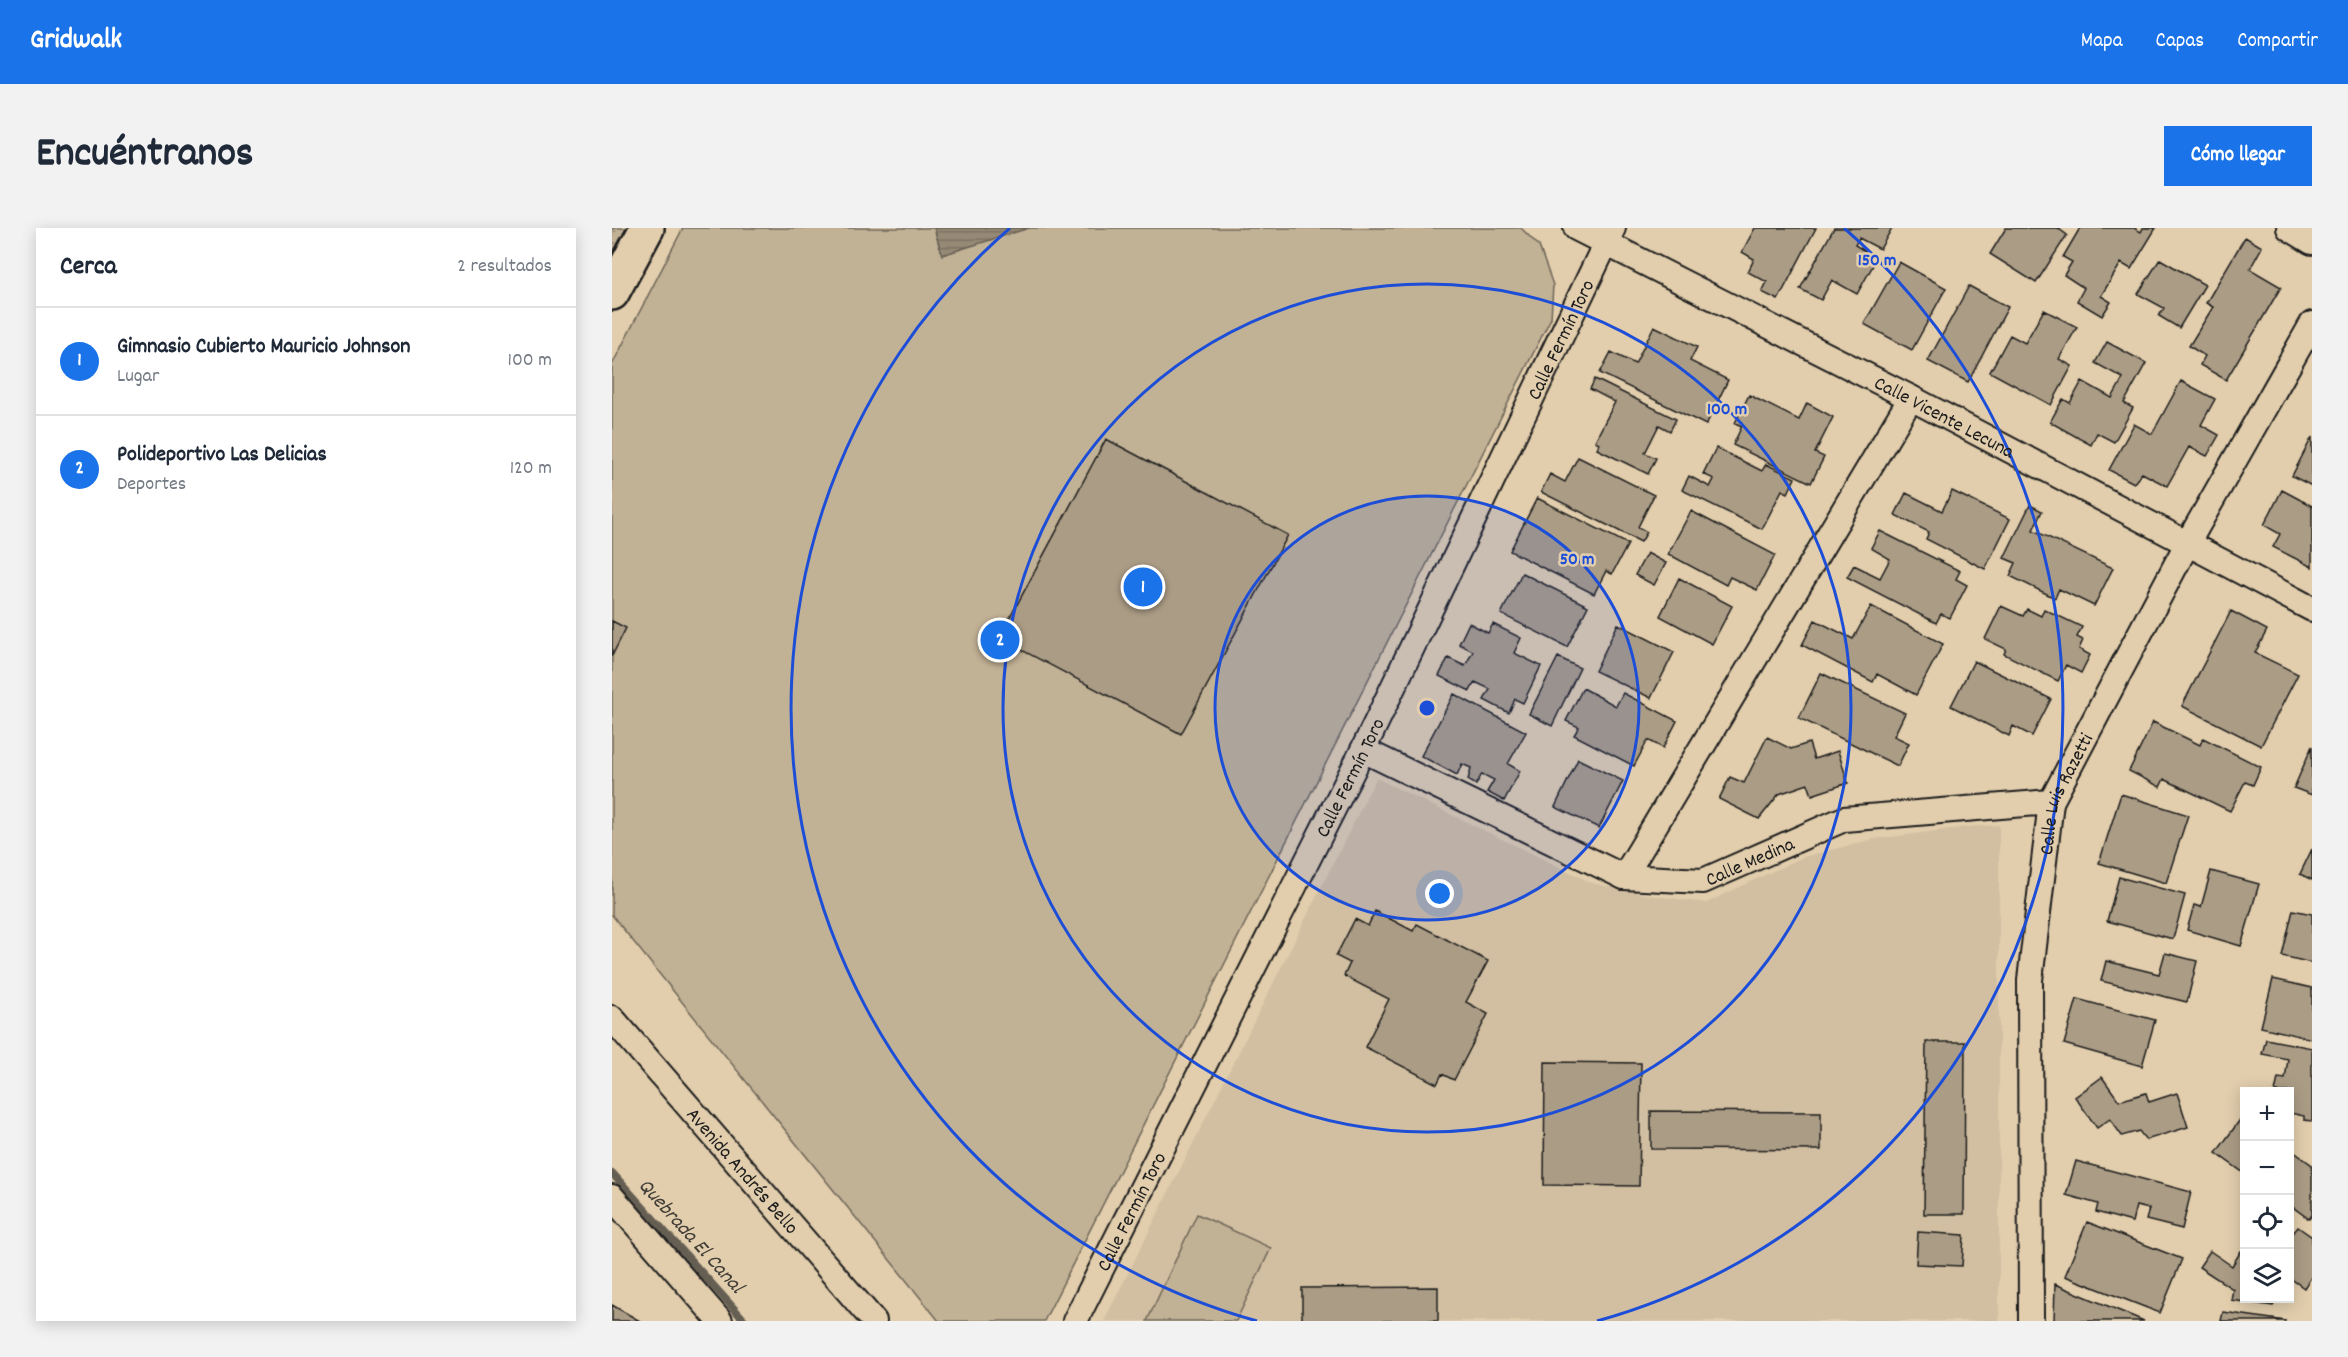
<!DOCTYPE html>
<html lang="es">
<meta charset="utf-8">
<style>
:root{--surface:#fff;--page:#f2f2f3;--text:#1f2937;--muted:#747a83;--line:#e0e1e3;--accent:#1a73e8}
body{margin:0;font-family:Dekko,sans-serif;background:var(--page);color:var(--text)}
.controls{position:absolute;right:18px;bottom:18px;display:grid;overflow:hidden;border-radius:0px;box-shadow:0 3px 15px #0003}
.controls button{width:54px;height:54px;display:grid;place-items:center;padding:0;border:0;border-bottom:2px solid var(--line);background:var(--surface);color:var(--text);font:30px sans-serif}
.you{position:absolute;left:828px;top:666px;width:21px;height:21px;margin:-15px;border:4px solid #fff;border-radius:50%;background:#1a73e8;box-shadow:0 0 0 9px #1a73e833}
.badge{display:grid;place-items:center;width:39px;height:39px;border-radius:50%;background:var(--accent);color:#fff;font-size:20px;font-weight:700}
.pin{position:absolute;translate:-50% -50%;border:3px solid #fff;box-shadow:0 2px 6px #0006}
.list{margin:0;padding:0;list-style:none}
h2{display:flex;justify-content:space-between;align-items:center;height:78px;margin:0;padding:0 24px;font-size:26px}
h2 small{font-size:20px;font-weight:400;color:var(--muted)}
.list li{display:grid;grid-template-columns:39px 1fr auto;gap:18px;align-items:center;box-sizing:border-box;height:108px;padding:0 24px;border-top:2px solid var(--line)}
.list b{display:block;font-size:22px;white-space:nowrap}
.list p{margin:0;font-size:20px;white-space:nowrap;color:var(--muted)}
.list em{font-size:20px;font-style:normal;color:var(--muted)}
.icon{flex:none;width:33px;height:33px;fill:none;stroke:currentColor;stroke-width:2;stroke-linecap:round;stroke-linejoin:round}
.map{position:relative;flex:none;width:1700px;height:1093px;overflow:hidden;border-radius:0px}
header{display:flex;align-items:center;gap:36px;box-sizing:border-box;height:84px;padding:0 30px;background:var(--accent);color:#fff}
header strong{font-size:28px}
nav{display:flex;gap:33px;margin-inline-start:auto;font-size:21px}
.intro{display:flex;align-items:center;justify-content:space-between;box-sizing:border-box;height:144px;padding:0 36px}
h1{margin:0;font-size:42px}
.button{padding:15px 27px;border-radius:0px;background:var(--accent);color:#fff;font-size:21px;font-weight:700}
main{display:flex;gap:36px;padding:0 36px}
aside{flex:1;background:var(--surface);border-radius:0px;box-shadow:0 3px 15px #0003}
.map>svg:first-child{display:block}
.built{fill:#d2bfa1}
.grass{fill:#c1b195;stroke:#6e6658;stroke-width:1.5}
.park{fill:url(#park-dots);stroke:#6e6658;stroke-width:1.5}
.water{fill:url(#water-rules);stroke:#655e52;stroke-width:1.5}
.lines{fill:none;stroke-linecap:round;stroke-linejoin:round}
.stream{stroke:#655e52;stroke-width:8}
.building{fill:#ab9c85;stroke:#1c1c1c;stroke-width:1.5}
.minor-casing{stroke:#1c1c1c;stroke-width:28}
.primary-casing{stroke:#1c1c1c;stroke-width:38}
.minor{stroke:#e2cead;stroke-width:24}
.primary{stroke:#e2cead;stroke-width:33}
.ring{fill:none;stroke:#1d4ed8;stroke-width:3}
.labels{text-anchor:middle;stroke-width:5;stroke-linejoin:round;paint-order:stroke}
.street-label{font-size:20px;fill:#1c1c1c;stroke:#e2cead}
.water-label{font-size:21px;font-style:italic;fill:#413d37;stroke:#e2cead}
.centre{fill:#1d4ed8;stroke:#e2cead;stroke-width:3}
.ring-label{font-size:18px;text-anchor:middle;font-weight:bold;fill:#1d4ed8;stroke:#e2cead;stroke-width:5;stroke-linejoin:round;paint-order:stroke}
</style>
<header>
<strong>Gridwalk</strong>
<nav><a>Mapa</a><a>Capas</a><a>Compartir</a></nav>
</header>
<div class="intro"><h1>Encuéntranos</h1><a class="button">Cómo llegar</a></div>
<main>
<aside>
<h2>Cerca<small>2 resultados</small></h2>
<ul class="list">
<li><span class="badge">1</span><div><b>Gimnasio Cubierto Mauricio Johnson</b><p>Lugar</p></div><em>100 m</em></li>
<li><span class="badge">2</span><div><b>Polideportivo Las Delicias</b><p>Deportes</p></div><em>120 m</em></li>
</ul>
</aside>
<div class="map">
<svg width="1700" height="1093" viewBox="0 0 1700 1093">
<defs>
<pattern id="park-dots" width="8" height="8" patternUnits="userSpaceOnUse" patternTransform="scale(1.5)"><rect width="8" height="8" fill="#c1b195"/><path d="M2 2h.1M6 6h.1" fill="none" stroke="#9c8f79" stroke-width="1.8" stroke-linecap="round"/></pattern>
<pattern id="water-rules" width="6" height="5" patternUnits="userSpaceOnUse" patternTransform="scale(1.5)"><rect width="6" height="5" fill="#968a76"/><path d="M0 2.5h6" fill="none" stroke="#7a7060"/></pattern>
</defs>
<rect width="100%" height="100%" fill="#e2cead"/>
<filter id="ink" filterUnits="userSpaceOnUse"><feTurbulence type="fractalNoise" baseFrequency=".0167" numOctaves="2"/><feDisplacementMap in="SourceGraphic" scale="12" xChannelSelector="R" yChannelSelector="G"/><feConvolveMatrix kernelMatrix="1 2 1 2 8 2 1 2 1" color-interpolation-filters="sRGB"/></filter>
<g filter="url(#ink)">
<path class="built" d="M764 550 980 655 1037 667 1094 675 1191 629 1262 611 1355 599 1387 597V1093H492Z"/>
<path class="grass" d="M71 0H909L927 18 941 57 939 90 432 1093H327L0 687V137Z
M585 986 659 1020 624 1093H535Z"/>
<path class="park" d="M0 0H29L0 54Z"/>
<path class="water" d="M322 0H417L330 27Z"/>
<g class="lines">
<path class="stream" d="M0 945 133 1093"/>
</g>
<path class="building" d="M1143 0H1204L1166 72 1150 64 1155 54 1136 44 1142 31 1130 24Z
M1222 0H1280L1268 21 1247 10 1243 17 1265 30 1245 66 1220 52 1209 72 1188 61Z
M1394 0H1448L1447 1 1455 7 1424 55 1378 26Z
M1468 0H1522L1529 4 1531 0H1544L1519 41 1509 35 1489 68 1499 74 1490 88 1465 73 1472 60 1452 47 1460 34 1451 29Z
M1633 9 1650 19 1638 41 1669 59 1614 152 1588 137 1593 128 1577 118 1601 79 1594 75Z
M1548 31 1593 57 1567 100 1547 88 1552 80 1526 66Z
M1287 34 1334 60 1300 122 1252 96Z
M1357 58 1396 79 1356 154 1316 133Z
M1432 82 1465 99 1447 131 1460 138 1439 177 1378 144 1398 107 1413 115Z
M1042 98 1085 119 1078 133 1116 152 1094 197 988 145 999 124 1023 136Z
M1495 114 1534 135 1512 175 1521 180 1502 214 1485 205 1479 217 1438 194 1451 171 1458 175 1470 153 1500 170 1511 150 1483 135Z
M983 151 1064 191 1058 203 1047 197 1033 225 1044 230 1036 246 985 221 987 215 983 213 1003 174 978 161Z
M1569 153 1603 171 1589 197 1607 207 1595 228 1577 219 1555 258 1530 245 1522 255 1497 242 1522 196 1540 206Z
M1137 167 1187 192 1195 175 1221 189 1203 225 1212 229 1199 255 1121 217 1130 198 1123 195Z
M1700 209V258L1680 248Z
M494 211 676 307 569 506 387 410Z
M1104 220 1150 243 1154 236 1183 250 1176 265 1170 262 1150 301 1070 262 1077 248 1098 259 1102 251 1091 246Z
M966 229 1042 267 1026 299 1035 304 1029 314 929 264 938 246 953 254Z
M1670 262 1700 278V339L1661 319 1668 306 1652 297Z
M1340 263 1398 291 1373 341 1314 311 1317 304 1283 287 1294 265 1330 283Z
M925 270 1016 316 1000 346 994 343 982 366 898 323Z
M1418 277 1430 283 1421 302 1501 340 1482 378 1447 361 1443 370 1398 348 1404 335 1392 330Z
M1079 283 1163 327 1145 362 1118 349 1114 357 1056 326Z
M1268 303 1348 343 1344 351 1355 357 1338 390 1329 386 1324 395 1235 349 1242 337 1268 350 1278 331 1259 320Z
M1035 325 1054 335 1042 357 1023 347Z
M910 345 976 378 955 419 889 386Z
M1067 350 1120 378 1100 416 1048 388Z
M1259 378 1331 416 1304 467 1265 446 1261 454 1190 417 1203 392 1241 411Z
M1389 378 1411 388 1415 381 1429 388 1432 381 1470 399 1465 409 1471 412 1467 421 1478 427 1469 445 1454 437 1446 453 1392 426 1394 421 1373 411Z
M1619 383 1655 402 1643 425 1686 446 1649 518 1570 478Z
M0 393 14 400 0 428Z
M857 395 876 405 881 396 909 410 902 425 929 438 911 475 903 471 897 485 872 472 878 461 863 454 858 463 827 448 836 430 853 438 861 423 847 416Z
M1006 396 1062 424 1039 470 983 443Z
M946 429 968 440 940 498 917 486Z
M1362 433 1439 471 1420 508 1401 498 1397 508 1339 478Z
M1209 445 1293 485 1282 508 1297 515 1286 538 1187 490Z
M971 460 1004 478 1011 465 1065 493 1051 520 1036 512 1022 538 962 507 967 499 954 493Z
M842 466 914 504 896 536 908 543 892 573 875 564 882 552 870 546 864 557 856 552 859 540 850 536 845 547 809 528Z
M1541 494 1588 517 1591 510 1649 539 1641 557 1633 554 1618 583 1552 551 1548 559 1517 543Z
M1155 509 1179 521 1197 515 1202 531 1226 523 1236 555 1200 567 1196 556 1167 566 1147 591 1107 571 1118 549 1132 555Z
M1700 518V567L1682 560Z
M966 531 1011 553 987 600 943 579Z
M1509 566 1576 587 1554 655 1487 635Z
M1700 621V652L1688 646Z
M1599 643 1647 656 1629 718 1575 702 1582 677 1589 679Z
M1507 649 1573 667 1561 711 1495 693Z
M1681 682 1700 686V735L1670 728Z
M763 683 801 703 805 696 876 733 854 774 876 786 842 852 830 846 825 856 753 819 777 771 732 748 738 735 724 728 743 691 756 698Z
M1553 725 1585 733 1575 774 1489 753 1494 733 1547 746Z
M1661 751 1700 760V811L1649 799Z
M1465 771 1543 792 1530 838 1452 816Z
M1654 811 1700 820V893L1692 892V888L1678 885V864H1663L1666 850 1673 851 1676 831 1650 826Z
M1314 814H1353L1352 986H1312Z
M933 834 1029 835 1027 958 932 957Z
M1490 849 1507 873 1534 865 1537 874 1565 865 1576 899 1534 912 1527 903 1510 908 1498 891 1485 900 1463 869Z
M1039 883 1209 884V922L1039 921Z
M1630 889 1632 891V945L1604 925Z
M1678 921 1700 937V987L1697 991 1678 977Z
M1464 933 1579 964 1570 1001 1534 992 1537 981 1524 978 1520 994 1484 984 1486 976 1454 967Z
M1475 994 1570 1031 1548 1085 1453 1048Z
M1686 999 1700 1009V1048L1692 1060 1678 1050V1002L1681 1005Z
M1306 1004 1352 1007 1350 1038 1304 1036Z
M1598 1023 1620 1038 1629 1023 1632 1025V1070H1666L1661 1078 1619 1072 1621 1061 1587 1039Z
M1443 1056 1532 1093H1442Z
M826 1059V1093H690V1060Z
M0 1077 28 1093H0Z
M1611 1084 1674 1093H1609Z"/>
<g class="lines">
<g class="minor-casing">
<g id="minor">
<path id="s1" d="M964 0 1299 170 1700 381"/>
<path d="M1677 0 1700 14"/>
<path id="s2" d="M751 522 1012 649 1091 653 1232 591 1439 574"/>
<path d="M1012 649 1299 170"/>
<path id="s3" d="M0 790 262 1093"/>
<path d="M0 969 108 1093"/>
<path id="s4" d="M463 1093 751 522 1001 0"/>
<path id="s5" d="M1419 1093 1418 752 1439 574 1575 316 1700 96"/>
</g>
</g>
<g class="primary-casing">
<path id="primary" d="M0 65 35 0"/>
</g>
<use href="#minor" class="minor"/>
<use href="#primary" class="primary"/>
</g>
</g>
<circle cx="815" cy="480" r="212" fill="#1d4ed8" fill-opacity=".12"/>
<g class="ring">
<circle cx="815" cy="480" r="212"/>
<circle cx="815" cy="480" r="424"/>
<path d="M645 1093A636 636 0 0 1 398 0M1232 0A636 636 0 0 1 985 1093"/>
</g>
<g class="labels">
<g class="street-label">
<text dy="7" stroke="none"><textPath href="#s4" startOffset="1095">Calle Fermín Toro</textPath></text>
<text dy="7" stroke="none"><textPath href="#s1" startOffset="414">Calle Vicente Lecuna</textPath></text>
<text dy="7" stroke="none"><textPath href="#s4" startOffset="609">Calle Fermín Toro</textPath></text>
<text dy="7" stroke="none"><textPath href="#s5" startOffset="532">Calle Luis Razetti</textPath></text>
<text dy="7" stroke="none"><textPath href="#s2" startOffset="420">Calle Medina</textPath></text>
<text dy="7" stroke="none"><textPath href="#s3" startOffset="201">Avenida Andrés Bello</textPath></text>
<text dy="7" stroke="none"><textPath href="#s4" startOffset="123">Calle Fermín Toro</textPath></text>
</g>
<g class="water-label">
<text transform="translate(80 1007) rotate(48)" y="7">Quebrada El Canal</text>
</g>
</g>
<circle cx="815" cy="480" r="9" class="centre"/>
<g class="ring-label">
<text x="1265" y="37">150 m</text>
<text x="1115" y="186">100 m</text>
<text x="965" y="336">50 m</text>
</g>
</svg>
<div class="controls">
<button>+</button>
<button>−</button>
<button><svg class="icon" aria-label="locate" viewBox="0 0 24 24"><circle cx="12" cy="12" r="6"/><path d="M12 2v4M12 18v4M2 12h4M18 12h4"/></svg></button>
<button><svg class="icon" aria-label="layers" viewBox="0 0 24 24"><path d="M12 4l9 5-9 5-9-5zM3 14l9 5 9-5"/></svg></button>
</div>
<div class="you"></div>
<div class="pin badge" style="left:531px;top:359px">1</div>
<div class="pin badge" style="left:388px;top:412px">2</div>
</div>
</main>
